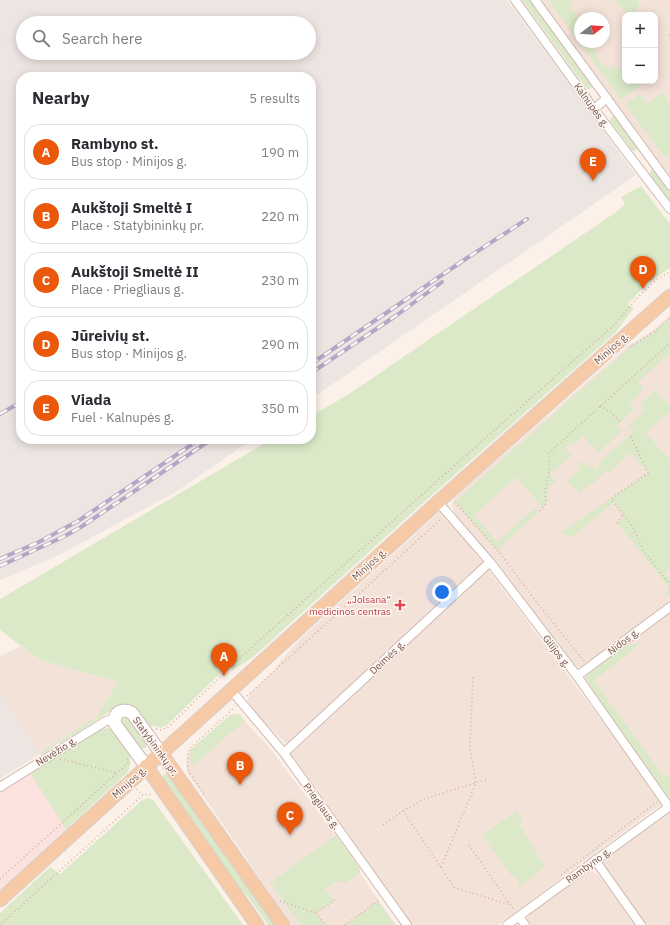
<!DOCTYPE html>
<meta charset="utf-8">
<style>
:root{--surface:#fff;--page:#f7f7f7;--text:#2b2b33;--muted:#7c7c81;--line:#e1e1e2;--accent:#ea580c}
body{margin:0;font-family:"IBM Plex Sans",sans-serif;background:var(--page);color:var(--text)}
.controls{position:absolute;right:12px;top:12px;display:grid;overflow:hidden;border-radius:8px;box-shadow:0 2px 10px #0003}
.controls button{width:36px;height:36px;display:grid;place-items:center;padding:0;border:0;border-bottom:1px solid var(--line);background:var(--surface);color:var(--text);font:20px sans-serif}
.compass{position:absolute;left:574px;top:12px;width:36px;height:36px;border-radius:50%;background:var(--surface);box-shadow:0 2px 10px #0003;rotate:73deg}
.you{position:absolute;left:442px;top:592px;width:14px;height:14px;margin:-10px;border:3px solid #fff;border-radius:50%;background:#1a73e8;box-shadow:0 0 0 6px #1a73e833}
.badge{display:grid;place-items:center;width:26px;height:26px;border-radius:50%;background:var(--accent);color:#fff;font-size:13px;font-weight:700}
.pin{position:absolute;translate:-50% -33px;filter:drop-shadow(0 1px 2px #0008)}
.pin::after{content:'';position:absolute;top:21px;width:14px;height:12px;background:inherit;clip-path:polygon(0 0,100% 0,50% 100%)}
.list{margin:0;padding:0;list-style:none}
h2{display:flex;justify-content:space-between;align-items:center;height:52px;margin:0;padding:0 16px;font-size:17px}
h2 small{font-size:13px;font-weight:400;color:var(--muted)}
.list li{display:grid;grid-template-columns:26px 1fr auto;gap:12px;align-items:center;box-sizing:border-box;height:56px;margin:0 8px 8px;padding:0 8px;border:1px solid var(--line);border-radius:16px}
.list b{display:block;font-size:15px;white-space:nowrap}
.list p{margin:0;font-size:13px;white-space:nowrap;color:var(--muted)}
.list em{font-size:13px;font-style:normal;color:var(--muted)}
.icon{flex:none;width:22px;height:22px;fill:none;stroke:currentColor;stroke-width:2;stroke-linecap:round;stroke-linejoin:round}
.map{position:relative;flex:none;width:670px;height:925px;overflow:hidden}
.search{position:absolute;background:var(--surface);box-shadow:0 2px 10px #0003;left:16px;top:16px;width:300px;height:44px;display:flex;align-items:center;gap:10px;box-sizing:border-box;padding:0 14px;border-radius:22px;color:var(--muted);font-size:15px}
.panel{position:absolute;background:var(--surface);box-shadow:0 2px 10px #0003;left:16px;top:72px;width:300px;height:372px;border-radius:16px}
.map>svg:first-child{display:block}
.residential{fill:#f3e2d8;fill-rule:evenodd}
.commercial{fill:#fbe2de}
.industrial{fill:#ede5e2;fill-rule:evenodd}
.green{fill:#dbe9c8}
.lines{fill:none;stroke-linecap:round;stroke-linejoin:round}
.street-casing{stroke:#cfbab2;stroke-width:10}
.secondary-casing{stroke:#d2b9b0;stroke-width:14}
.primary-casing{stroke:#d8cfcd;stroke-width:15}
.path{stroke:#d5afa5;stroke-width:1.5;stroke-dasharray:1 3;stroke-linecap:butt}
.street{stroke:#fff;stroke-width:8}
.secondary{stroke:#fff;stroke-width:12}
.primary{stroke:#f6caa6;stroke-width:13}
.rail-casing{stroke:#b2a7c6;stroke-width:4}
.rail{stroke:#fef6f0;stroke-width:2.5;stroke-dasharray:8;stroke-linecap:butt}
.health-dot{fill:#e0444e;stroke:#fef6f0;stroke-width:1.5}
.labels{text-anchor:middle;stroke-width:3;stroke-linejoin:round;paint-order:stroke}
.street-label{font-size:10px;fill:#75554e;stroke:#fef6f0}
.health-label{font-size:10px;fill:#be3a42;stroke:#fef6f0;text-anchor:end}
</style>
<div class="map">
<svg width="670" height="925" viewBox="0 0 670 925">
<rect width="100%" height="100%" fill="#fcf1e9"/>
<path class="residential" d="M540 0H670V176L576 49ZM625 15H655V81H625ZM580 18H604V42H580Z
M670 315V601L586 667H576L572 665 455 514 453 509 452 503 454 498 628 346 652 331Z
M442 510 483 563 288 743H285L251 708 248 700 249 694 274 671 278 664 301 638Z
M488 569 591 706 663 803 498 925H413L292 755V753Z
M670 612V798H669L584 679 624 646Z
M21 646 40 660 118 682 97 716 39 754 0 692V656Z
M234 714 240 715 242 718 269 747 357 864 360 869V873L396 925H292L187 772V757L190 750 230 715Z
M670 811V925H645L604 868 603 862 604 859Z
M587 871H592L600 877 635 925H529L527 918 529 915Z"/>
<path class="commercial" d="M30 773 66 829 0 889V792Z"/>
<path class="industrial" d="M0 0H507L636 175 311 399V77H21V439H253L174 493 59 555 0 580ZM23 23H309V53H23Z
M0 692 39 754 0 779Z"/>
<path class="green" d="M522 0H530L592 85V87L590 89H587Z
M550 0H574L569 5 580 20V42H589L598 55 596 57 603 67 606 66 609 70 614 66 617 70 623 67 621 63 625 60V81H645L646 82 621 99 550 2Z
M616 0H641L637 2 640 6 636 9 639 13 636 15H627Z
M662 92 667 97 665 98 669 103 670 102V154L664 156 625 104 641 94 647 104Z
M613 116H615L638 147 635 151 632 150 610 121 611 117Z
M652 169H655L670 190V201L649 173Z
M641 186 670 224V268L645 285 628 304 634 308 615 333 433 494 252 658 233 670 228 666 166 726 160 728 153 725 149 728C142 718 135 704 122 704L43 754H39L97 716 118 682 40 660 0 630V599L272 439H311V416L349 394 619 210 625 204 621 197Z
M670 318V329L667 332 670 335V353L638 382 644 389 638 393 639 395 629 405 634 410 617 425 622 431 598 453 583 436 574 444 571 442 565 447 572 455 550 474 556 481 547 489 548 500 543 508 516 477 474 515 497 542 535 508 538 512 497 550 455 502 458 499 630 347 654 332Z
M655 390 670 406V411L646 433 668 458 670 457V569L665 573 670 579V596L667 595 665 591 669 587 617 523 625 516 614 502 574 535C569 537 565 536 562 532L648 473 644 466H642L630 453 609 473 607 470 591 485 590 484 580 493 567 481 581 469 578 465 583 461 589 468 592 465 596 470 601 466 599 463 633 432 628 426 645 411 640 405Z
M641 643 594 681 665 778 670 775V798H669L599 702 601 700 585 677 624 646 631 644Z
M234 714 240 715 245 721 194 765 189 759 190 750 230 715Z
M127 717 129 718 146 741V748H139L121 724 122 719Z
M107 728C115 730 127 748 130 756 131 762 130 767 128 772L66 829 30 773 98 730Z
M164 774 169 775 277 925H268L249 898 229 877 162 778Z
M148 798 153 800 243 925H0V913L50 867 60 874 141 801Z
M516 811 523 820 519 824 545 867 519 887 517 884 520 882 515 875 512 877 482 835Z
M336 835 360 869V873L346 883 337 881 325 889 335 900 316 913 325 925H300L271 882Z
M378 901 395 925H345Z"/>
<g class="lines">
<g class="street-casing">
<path id="street" d="M515 0 594 109 670 209
M535 0 670 185
M594 109 607 98
M438 502 490 562 577 676 669 807
M577 676 670 607
M231 690 284 753 407 925
M284 753 490 562
M0 787 106 721 114 719
M595 860 641 925
M519 916 525 925
M507 925 670 806"/>
</g>
<g class="secondary-casing">
<path id="secondary" d="M146 766 115 724C113 713 122 707 132 713L161 753"/>
</g>
<g class="primary-casing">
<path id="primary" d="M161 753 283 925
M146 766 257 925
M0 900 438 502 670 296"/>
</g>
<path class="path" d="M669 35H670
M630 347 654 332 670 318
M600 406 611 412 620 422
M455 502 500 553 534 599 584 661
M540 511 546 503 545 491 549 472V453L670 343
M623 514 611 499 648 473 630 435
M617 523 623 514 633 527 643 550 670 585
M247 696 442 518
M156 729 161 730 168 727 240 658 481 442 613 326 638 297 656 280 670 272
M60 759 117 773
M137 789 143 795
M204 794 189 772 187 763 189 749 235 707
M403 811 424 799 488 779
M383 825 403 811 455 888 511 905
M469 845 514 910
M441 867 476 783 470 747 473 676
M561 875 657 802
M0 879 128 763 127 757
M280 901 316 913 335 900
M316 913 325 925
M0 925 143 795 151 794
M345 925 379 900"/>
<use href="#street" class="street"/>
<use href="#secondary" class="secondary"/>
<use href="#primary" class="primary"/>
<g class="rail-casing">
<path id="rail" d="M311 364 467 258 527 219
M311 373 397 315 442 282
M0 414 21 402
M0 559 39 542 78 521 200 439
M0 566 63 537 81 527 212 439"/>
</g>
<use href="#rail" class="rail"/>
</g>
<path class="health-dot" d="M398 599h4v4h4v4h-4v4h-4v-4h-4v-4h4z"/>
<g class="labels">
<g class="street-label">
<text transform="translate(592 105) rotate(54)" y="4">Kalnupės g.</text>
<text transform="translate(611 348) rotate(-42)" y="4">Minijos g.</text>
<text transform="translate(369 564) rotate(-42)" y="4">Minijos g.</text>
<text transform="translate(623 641) rotate(-37)" y="4">Nidos g.</text>
<text transform="translate(557 651) rotate(53)" y="4">Gilijos g.</text>
<text transform="translate(387 657) rotate(-43)" y="4">Deimės g.</text>
<text transform="translate(156 746) rotate(54)" y="4">Statybininkų pr.</text>
<text transform="translate(56 751) rotate(-32)" y="4">Nevėžio g.</text>
<text transform="translate(129 782) rotate(-42)" y="4">Minijos g.</text>
<text transform="translate(322 806) rotate(54)" y="4">Priegliaus g.</text>
<text transform="translate(588 865) rotate(-36)" y="4">Rambyno g.</text>
</g>
<g class="health-label">
<text x="391" y="603">„Jolsana“<tspan x="391" dy="12">medicinos centras</tspan></text>
</g>
</g>
</svg>
<div class="controls">
<button>+</button>
<button>−</button>
</div>
<svg class="compass" viewBox="-18 -18 36 36"><path d="M0-13l5 13h-10z" fill="#e53935"/><path d="M0 13l5-13h-10z" fill="#7c7c81"/></svg>
<div class="you"></div>
<div class="pin badge" style="left:224px;top:676px">A</div>
<div class="pin badge" style="left:240px;top:785px">B</div>
<div class="pin badge" style="left:290px;top:835px">C</div>
<div class="pin badge" style="left:643px;top:289px">D</div>
<div class="pin badge" style="left:593px;top:181px">E</div>
<div class="search"><svg class="icon" aria-label="search" viewBox="0 0 24 24"><circle cx="10" cy="10" r="6"/><path d="M15 15l6 6"/></svg>Search here</div>
<section class="panel">
<h2>Nearby<small>5 results</small></h2>
<ul class="list">
<li><span class="badge">A</span><div><b>Rambyno st.</b><p>Bus stop · Minijos g.</p></div><em>190 m</em></li>
<li><span class="badge">B</span><div><b>Aukštoji Smeltė I</b><p>Place · Statybininkų pr.</p></div><em>220 m</em></li>
<li><span class="badge">C</span><div><b>Aukštoji Smeltė II</b><p>Place · Priegliaus g.</p></div><em>230 m</em></li>
<li><span class="badge">D</span><div><b>Jūreivių st.</b><p>Bus stop · Minijos g.</p></div><em>290 m</em></li>
<li><span class="badge">E</span><div><b>Viada</b><p>Fuel · Kalnupės g.</p></div><em>350 m</em></li>
</ul>
</section>
</div>
